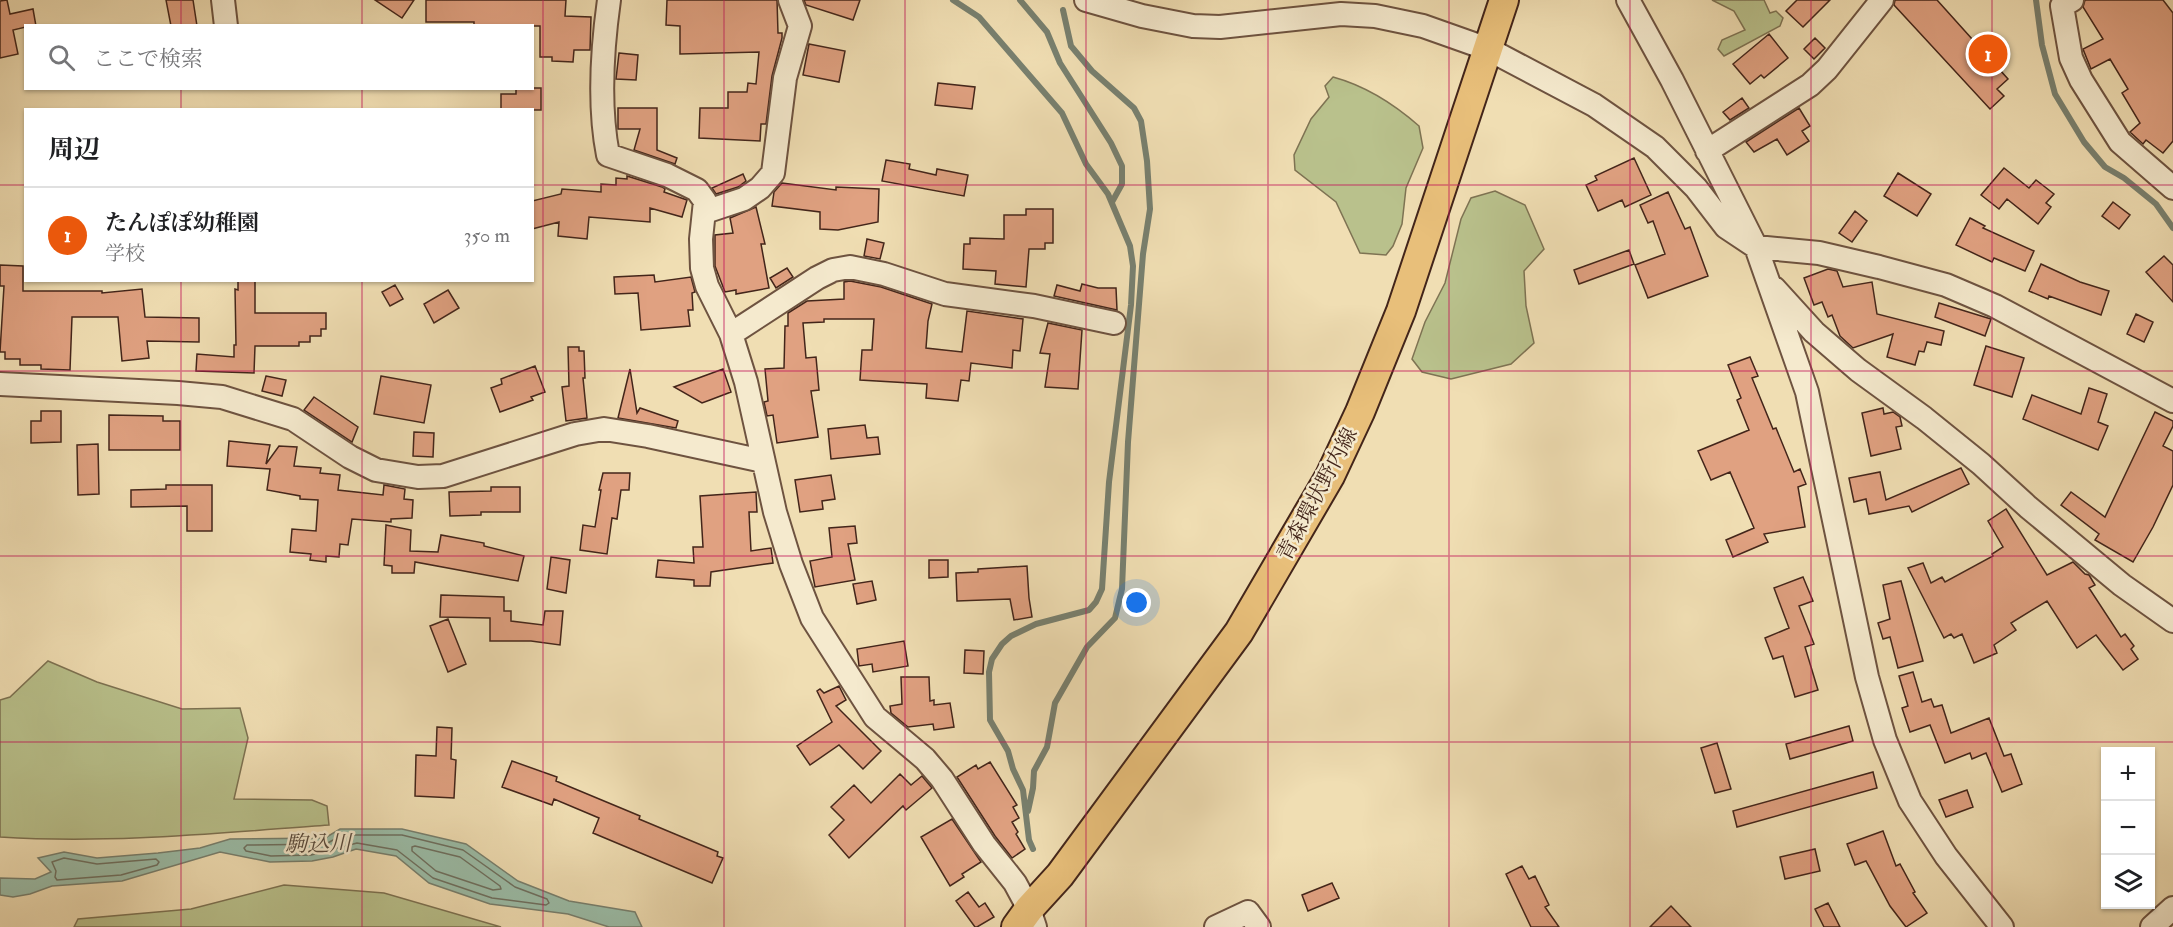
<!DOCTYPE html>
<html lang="ja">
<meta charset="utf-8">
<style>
:root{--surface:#fff;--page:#f2f2f2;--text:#202124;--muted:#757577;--line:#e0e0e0;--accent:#ea580c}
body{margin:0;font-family:"IM FELL Double Pica","Noto Serif JP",serif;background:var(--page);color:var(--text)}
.controls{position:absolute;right:18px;bottom:18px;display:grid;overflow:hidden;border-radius:0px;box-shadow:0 2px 4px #0004}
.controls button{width:54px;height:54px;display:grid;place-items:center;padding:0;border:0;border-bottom:2px solid var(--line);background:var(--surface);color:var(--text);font:30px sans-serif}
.you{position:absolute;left:1137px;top:603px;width:21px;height:21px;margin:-15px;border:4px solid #fff;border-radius:50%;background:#1a73e8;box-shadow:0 0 0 9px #1a73e833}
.badge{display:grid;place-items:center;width:39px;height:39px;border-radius:50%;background:var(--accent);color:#fff;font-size:20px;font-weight:700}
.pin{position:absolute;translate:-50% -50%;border:3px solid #fff;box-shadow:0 2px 6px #0006}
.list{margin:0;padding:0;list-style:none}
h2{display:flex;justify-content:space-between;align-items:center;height:78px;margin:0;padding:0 24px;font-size:26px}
h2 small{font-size:20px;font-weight:400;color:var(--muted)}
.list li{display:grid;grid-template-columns:39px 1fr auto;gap:18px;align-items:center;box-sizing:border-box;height:96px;padding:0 24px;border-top:2px solid var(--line)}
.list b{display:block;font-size:22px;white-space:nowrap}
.list p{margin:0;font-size:20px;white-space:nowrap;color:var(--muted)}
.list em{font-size:20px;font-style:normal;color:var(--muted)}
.icon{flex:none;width:33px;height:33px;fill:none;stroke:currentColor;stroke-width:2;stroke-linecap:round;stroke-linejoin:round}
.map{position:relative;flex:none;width:2173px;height:927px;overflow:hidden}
.search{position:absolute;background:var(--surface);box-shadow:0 2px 4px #0004;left:24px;top:24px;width:510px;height:66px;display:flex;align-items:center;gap:15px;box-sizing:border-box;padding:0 21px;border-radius:0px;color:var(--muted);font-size:22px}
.panel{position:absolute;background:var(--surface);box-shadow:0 2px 4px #0004;left:24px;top:108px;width:510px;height:174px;border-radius:0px}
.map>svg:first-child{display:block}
.green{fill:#b9c18c;stroke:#7e7353;stroke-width:1.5}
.water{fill:#9bbda8;stroke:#78806f;stroke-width:1.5}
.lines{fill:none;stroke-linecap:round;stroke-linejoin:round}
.shore{stroke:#6f7161;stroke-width:1.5}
.stream{stroke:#78806f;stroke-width:6}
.building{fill:#e0a181;stroke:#43251a;stroke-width:1.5}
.minor-casing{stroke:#6e5340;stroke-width:26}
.major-casing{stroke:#43251a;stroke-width:32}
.minor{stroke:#f5eace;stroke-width:22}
.major{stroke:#e8bf7a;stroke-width:28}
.grid{fill:none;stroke:#c2185b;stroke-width:1.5;stroke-opacity:0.55}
.labels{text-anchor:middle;stroke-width:5;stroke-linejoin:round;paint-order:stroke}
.street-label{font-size:21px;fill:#43251a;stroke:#f5eace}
.water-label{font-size:22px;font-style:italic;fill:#594b3e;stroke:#f5eace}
</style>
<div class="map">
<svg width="2173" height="927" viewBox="0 0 2173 927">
<rect width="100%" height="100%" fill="#f0deb3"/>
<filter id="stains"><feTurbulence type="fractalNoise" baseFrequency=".00333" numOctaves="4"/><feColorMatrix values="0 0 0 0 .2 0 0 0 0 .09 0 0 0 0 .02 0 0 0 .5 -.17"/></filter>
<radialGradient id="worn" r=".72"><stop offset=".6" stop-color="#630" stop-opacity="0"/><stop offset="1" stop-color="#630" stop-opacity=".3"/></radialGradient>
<path class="green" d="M1712 0H1764L1770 13 1776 11 1783 18 1780 26 1724 56 1718 49 1722 40 1745 30 1734 11Z
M1333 77C1366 86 1394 104 1419 126L1423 148 1406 188 1402 224 1393 246 1386 255 1360 253 1336 202 1295 170 1294 155 1311 119 1329 97 1325 86Z
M1495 191 1525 205 1544 249 1524 271 1526 306 1534 343 1511 364 1451 379 1422 372 1412 359 1425 322 1445 283 1461 219 1471 198Z
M48 661 97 682 182 709 240 708 248 738 234 799 312 800 327 806 329 825C219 833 110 844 0 837V700L10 697Z
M284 885 384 893 501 927H74L78 919 191 909Z"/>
<path class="water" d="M340 829H402L466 844 518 881 569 901 635 912 642 927H609L568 914 490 904 429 883 396 856 356 849 333 857 312 861 270 862 220 852 122 881 52 886 30 894 13 897 0 895V878L35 879 51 872 38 858 64 852 97 858 158 853 200 848 230 839 325 838Z"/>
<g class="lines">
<path class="shore" d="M342 835H402L463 850 515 887 547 899 549 903 546 905 492 898 433 878 397 850 357 843 311 855 271 856 246 851 244 848 247 845 326 844Z
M415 846 460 857 500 886 501 889 493 890 436 871 412 851V847Z
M64 858 97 864 156 859 159 862 157 865 121 875 57 880 55 877 56 871 52 862Z"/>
<path class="stream" d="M953 0 979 17 1062 113 1086 164 1108 194 1130 246 1133 266 1131 305 1109 482 1102 589 1096 602 1089 610 1036 624 1011 636 1002 644 992 659 989 672 990 720 1008 751 1013 769 1023 790 1029 840 1033 849
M1020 0 1047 32 1060 63 1111 143 1122 166V184L1112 202
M2036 0 2042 45 2055 94 2084 142 2105 167 2124 178 2156 204 2173 228
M1028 811 1033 788 1034 771 1047 747 1055 703 1087 647 1115 618 1122 589 1128 442 1143 254 1150 209 1147 161 1141 121 1134 108 1092 71 1071 46 1063 10"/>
</g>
<path class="building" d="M7 0 10 14 33 9 36 26H26V27L13 30 18 54 0 58V1Z
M166 0H193L197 26H171Z
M375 0H414L402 18Z
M426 0H566L565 16 591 17 590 50H574L573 62 552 61V57H540V26H474V22H426Z
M667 0H777L778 33H782V38L772 76 766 124H761L760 141 699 138 700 108H728V92H747L748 83 756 84 759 52 680 54V26L666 25Z
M804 0H860L853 20 806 5Z
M1797 0H1830L1803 27 1786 11Z
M1895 0H1937L2008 79 1997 89 2004 96 1990 109 1894 5Z
M2085 0H2163L2173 13V141L2163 153 2146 140 2143 144 2130 132 2140 123 2122 93 2128 89 2110 59 2091 69 2083 49 2103 39 2083 7Z
M1769 34 1788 58 1764 78 1761 75 1750 84 1733 64Z
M1815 38 1825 48 1814 59 1804 49Z
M809 44 845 51 839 82 803 75Z
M619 53 638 55 636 80 616 79Z
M938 83 975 87 972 109 935 105Z
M516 88H541V110H501V94H516Z
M1742 98 1749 108 1730 120 1723 112Z
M618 108H657V150L677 158 675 164 634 150 640 129H618Z
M1799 108 1810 126 1802 131 1809 141 1787 155 1777 139 1754 152 1746 142Z
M1634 158 1651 195 1625 207 1622 200 1598 211 1586 185 1597 180 1595 176Z
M886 160 910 164 909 169 936 175 937 169 968 175 964 196 882 181Z
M2004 168 2029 188 2036 180 2054 194 2046 203 2051 207 2038 224 2007 199 1999 209 1981 195Z
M1898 173 1931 194 1917 216 1884 196Z
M743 174 746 181 738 187 716 194 712 188Z
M627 176 662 187 665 189 664 192 687 200 682 217 650 208V222L589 217 587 239 558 236 559 222 532 229V201L561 194 562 189 601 192V184L616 185V178L627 179Z
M782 183 836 190V187L879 189 878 222 838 230 820 229V212L772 206 774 192Z
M1668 192 1685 229 1690 227 1708 276 1648 298 1635 265 1665 254 1653 221 1648 223 1640 205Z
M2113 202 2130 215 2119 229 2102 216Z
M756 207 765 244H761L769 288 736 294V290L725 292 715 266V235L733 233 730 218Z
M1026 209H1053V243H1045V249H1029L1026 287 995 284 996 271 963 269 964 244H970V238L1004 239V215H1026Z
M1855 211 1867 221 1852 242 1839 233Z
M1970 218 1985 226 1983 228 2034 251 2025 271 1994 258 1992 262 1956 245Z
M867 239 884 243 880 259 864 256Z
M1629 250 1634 264 1579 284 1574 270Z
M2164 256 2173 265V302L2146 272Z
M2041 264 2080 282 2109 291 2101 315 2049 296 2048 299 2029 291Z
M0 265 23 266V291H102V293L142 289 145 317 199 318V342L147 341 149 358 122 361 118 317H72L70 370 41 369V365H20V359H5V352H0L4 286H0Z
M787 268 793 277 776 288 770 278Z
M1828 269 1837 271 1843 287 1872 282 1877 314 1944 331 1941 345 1927 342 1924 352 1919 351 1915 365 1887 357 1893 334 1853 348 1840 336 1832 315 1828 317 1822 302 1814 305 1804 278Z
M654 275 655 282 691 277 695 292 692 293 693 310H688L690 326 641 330 638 293 615 294 614 277Z
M238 280H255V313H326V329H321V336H310V342H299V346H255L254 373 196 371 197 354 234 357V345H236L235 289 238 290Z
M850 281 881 287 932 304 928 321 926 348 962 352 967 311 1023 319 1020 351 1013 350 1012 368 971 363 969 381 961 380 958 401 926 398 927 384 860 380 862 350H872L874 319H824V322L803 323 806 358 816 357 819 390 811 391 818 437 777 443 773 415 767 416 764 402 768 401 765 369 784 368 785 326H788V313L807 301 844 299V282Z
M1082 284 1098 288H1116L1117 310 1054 296 1057 285 1080 291Z
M395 285 403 299 390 306 382 292Z
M448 290 459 308 434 323 424 304Z
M1939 303 1991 319 1985 336 1935 317Z
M2136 314 2153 322 2144 342 2127 334Z
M1048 323 1082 330 1078 389 1045 387 1050 354 1040 353Z
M1986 346 2024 358 2012 397 1974 385Z
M568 347H579V351H584L585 378H583L587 418 566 421 562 387 569 386Z
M1750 357 1758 376 1752 378 1773 429 1776 428 1794 472 1800 469 1806 484 1798 487 1805 527 1764 534 1768 542 1733 557 1726 540 1754 528 1730 472 1711 480 1698 451 1749 430 1737 400 1741 398 1728 365Z
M535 366 545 392 531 397 533 400 500 412 491 388 502 384 501 379Z
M630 369 637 413 640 408 678 421 676 428 618 418Z
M723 369 731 392 710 400 702 403 674 387Z
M266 376 286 380 282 396 262 391Z
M381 376 431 385 424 423 374 414Z
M2089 388 2107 394 2098 422 2108 426 2098 450 2023 419 2032 395 2081 414Z
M314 397 358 427 352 442 304 410Z
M1883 408 1884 414 1893 412 1900 417 1902 426 1896 427 1901 449 1871 456 1862 413Z
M41 411H61V442L31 443V421H41Z
M2155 412 2173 421V426L2163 446 2173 451V485L2153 527 2133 562 2095 540 2099 534 2061 505 2071 492 2105 517Z
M109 415 163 416V421H180V450H109Z
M865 425 867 438 878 437 880 454 831 459 828 429Z
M414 432 434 433 433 457 413 456Z
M229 441 270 445 266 464 279 446 297 447 294 466 321 468 320 473 340 475 338 490 383 495 384 485 405 489 404 499 413 500 412 518 391 519V522L352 519 348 545 340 544 339 557 326 556V562L310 560 311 554 290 552 292 529 316 531 318 500 300 499V496L267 490 270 469 227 466Z
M98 444 99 494 78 495 77 445Z
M1961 468 1969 484 1912 512 1909 506 1869 514 1866 499 1854 502 1849 478 1880 472 1886 500Z
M603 473H630L629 490H621L617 519 612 518 607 554 580 550 583 525 595 527 601 490H599Z
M831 475 835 499 822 501 823 509 800 512 795 480Z
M166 485H212V531H187V506L131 507V490L166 489Z
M491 487H520V512H481V515L450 516 449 492 491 491Z
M756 492 757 512H749L751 551 771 548 773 563 711 572 710 586H694V580L656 577 658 560 694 563 693 547H703L700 496Z
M2006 509 2047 575 2073 562 2085 574 2089 575 2095 585 2089 588 2121 637 2125 634 2134 646 2131 649 2138 659 2123 670 2096 635 2077 648 2047 601 2011 623 2016 630 1994 645 1997 653 1974 663 1962 634 1954 638 1951 634 1944 638 1908 568 1923 563 1931 583 1942 577 1945 582 1993 556 1992 554 2003 547 1988 521Z
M386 525 411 530 410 551 438 552 441 535 484 543V546L524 556 518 581 415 562 414 573H392V566L384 565Z
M855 526 857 543 848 544 855 580 815 587 810 561 832 557 829 528Z
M551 557 570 560 566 593 547 589Z
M929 560H948V577L929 578Z
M1027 566 1029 598 1032 617 1014 620 1010 599 957 601 956 573 978 572V569Z
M1803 577 1813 601 1799 606 1814 644 1805 647 1818 690 1795 697 1783 656 1773 659 1765 638 1789 628 1774 588Z
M872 581 876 600 857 604 853 584Z
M1901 581 1923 661 1898 668 1890 637 1883 639 1878 623 1890 619 1883 585Z
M441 595 504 597V611H511V621L543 625 545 611H563L560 645 531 641H490V618L440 617Z
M448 619 466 664 448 672 430 626Z
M904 641 908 666 873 672 872 664 859 666 857 649Z
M965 650 984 651 983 674 964 673Z
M1913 672 1922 702 1931 699 1934 707 1942 705 1951 733 1989 718 2004 756 2011 754 2022 784 2002 792 1986 753 1972 759 1970 753 1945 763 1930 725 1910 732 1902 708 1908 706 1899 676Z
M901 677H929L930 701 934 700V705L950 703 954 727 934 730 933 724 908 727 891 713 890 706 902 704Z
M839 686 846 700 836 706 881 751 863 769 839 745 810 765 797 746 832 722 817 691 820 689 824 693Z
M1849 726 1853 741 1790 759 1786 744Z
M437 727 452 728 451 759 456 760 454 798 415 796 416 755 436 756Z
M1717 743 1731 789 1715 793 1701 748Z
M512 761 557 777 556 781 640 816 639 819 718 852 717 856 723 858 712 883 593 833 599 818 554 799 552 805 502 787Z
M990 762 1017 805 1013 807 1019 818 1012 822 1018 832 1016 834 1025 849 1012 858 995 836 957 777 976 765 978 769Z
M1873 772 1877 788 1737 827 1733 811Z
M900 774 911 785 922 776 932 788 906 810 903 806 849 858 829 835 844 820 831 807 854 785 871 803Z
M1967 790 1973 807 1946 817 1939 800Z
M952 819 981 862 962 874 964 877 950 886 921 837Z
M1883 831 1896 866 1900 864 1915 892 1913 893 1927 913 1906 927 1890 906 1866 861 1855 865 1847 844Z
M1815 849 1820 871 1785 879 1780 857Z
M1522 866 1529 879 1535 876 1549 905 1545 907 1559 927H1531L1506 874Z
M1332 883 1339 898 1308 911 1302 895Z
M968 892 979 907 985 903 994 917 977 927H975L956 901Z
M1828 903 1840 927H1824L1815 909Z
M1671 906 1691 927H1650Z"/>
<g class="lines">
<g class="minor-casing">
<path id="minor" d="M223 0 226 26
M609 0C602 50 598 104 608 155L667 175 697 190 705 201 701 239 702 268 707 286 731 334 746 382 775 512 791 564 812 618 875 717 925 759 942 779 984 844 1015 883 1029 909 1035 927
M1086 0 1142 16 1193 26 1220 27 1341 14 1375 16 1423 26 1488 49 1594 105 1655 147 1696 188 1726 227 1756 247 1819 253 1879 267 1946 285 1995 306 2173 401
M1628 0 1672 80 1756 247 1807 392 1867 677 1885 740 1910 801 1946 856 2002 927
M2072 0 2062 6 2071 58 2081 80 2120 142 2173 188
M1707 151 1810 85 1827 69 1882 0
M705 212 744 199 760 188 773 173 785 78 800 26 790 0
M1774 288 1814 332 1858 370 1924 418 1981 464 2028 507 2122 585 2173 621
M731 334 817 278 833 270 850 267 884 274 945 294 1034 306 1114 323
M0 384 178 393 222 397 293 419 350 457 376 470 418 477 443 476 575 434 604 429 648 436 763 461
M1216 927 1248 912 1259 927
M2152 927 2173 908"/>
</g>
<g class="major-casing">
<path id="major" d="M1016 927 1029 909 1060 875 1239 632 1330 476 1360 412 1401 311 1504 0"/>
</g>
<use href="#minor" class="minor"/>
<use href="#major" class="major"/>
</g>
<path class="grid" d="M181 0V26M362 0V26M543 0V927M724 0V927M905 0V927M1086 0V927M1268 0V927M1449 0V927M1630 0V927M1811 0V927M1992 0V927M181 88V110M362 88V110M0 185H26M532 185H2173M181 280V927M362 280V927M0 371H2173M0 556H2173M0 742H2173"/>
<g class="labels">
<g class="street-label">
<text transform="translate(1317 494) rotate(-62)" y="7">青森環状野内線</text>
</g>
<g class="water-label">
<text transform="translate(318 843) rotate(-1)" y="8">駒込川</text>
</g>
</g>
<rect width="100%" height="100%" filter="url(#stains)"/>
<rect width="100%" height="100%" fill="url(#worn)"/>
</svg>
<div class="controls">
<button>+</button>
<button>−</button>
<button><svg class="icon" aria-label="layers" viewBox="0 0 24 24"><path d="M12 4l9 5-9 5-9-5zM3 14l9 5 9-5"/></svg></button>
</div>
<div class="you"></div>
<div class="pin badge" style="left:1988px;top:54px">1</div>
<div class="search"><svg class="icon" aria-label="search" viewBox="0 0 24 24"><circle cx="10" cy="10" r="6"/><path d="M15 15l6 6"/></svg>ここで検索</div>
<section class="panel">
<h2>周辺<small></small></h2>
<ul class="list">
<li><span class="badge">1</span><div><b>たんぽぽ幼稚園</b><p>学校</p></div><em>350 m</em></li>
</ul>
</section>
</div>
